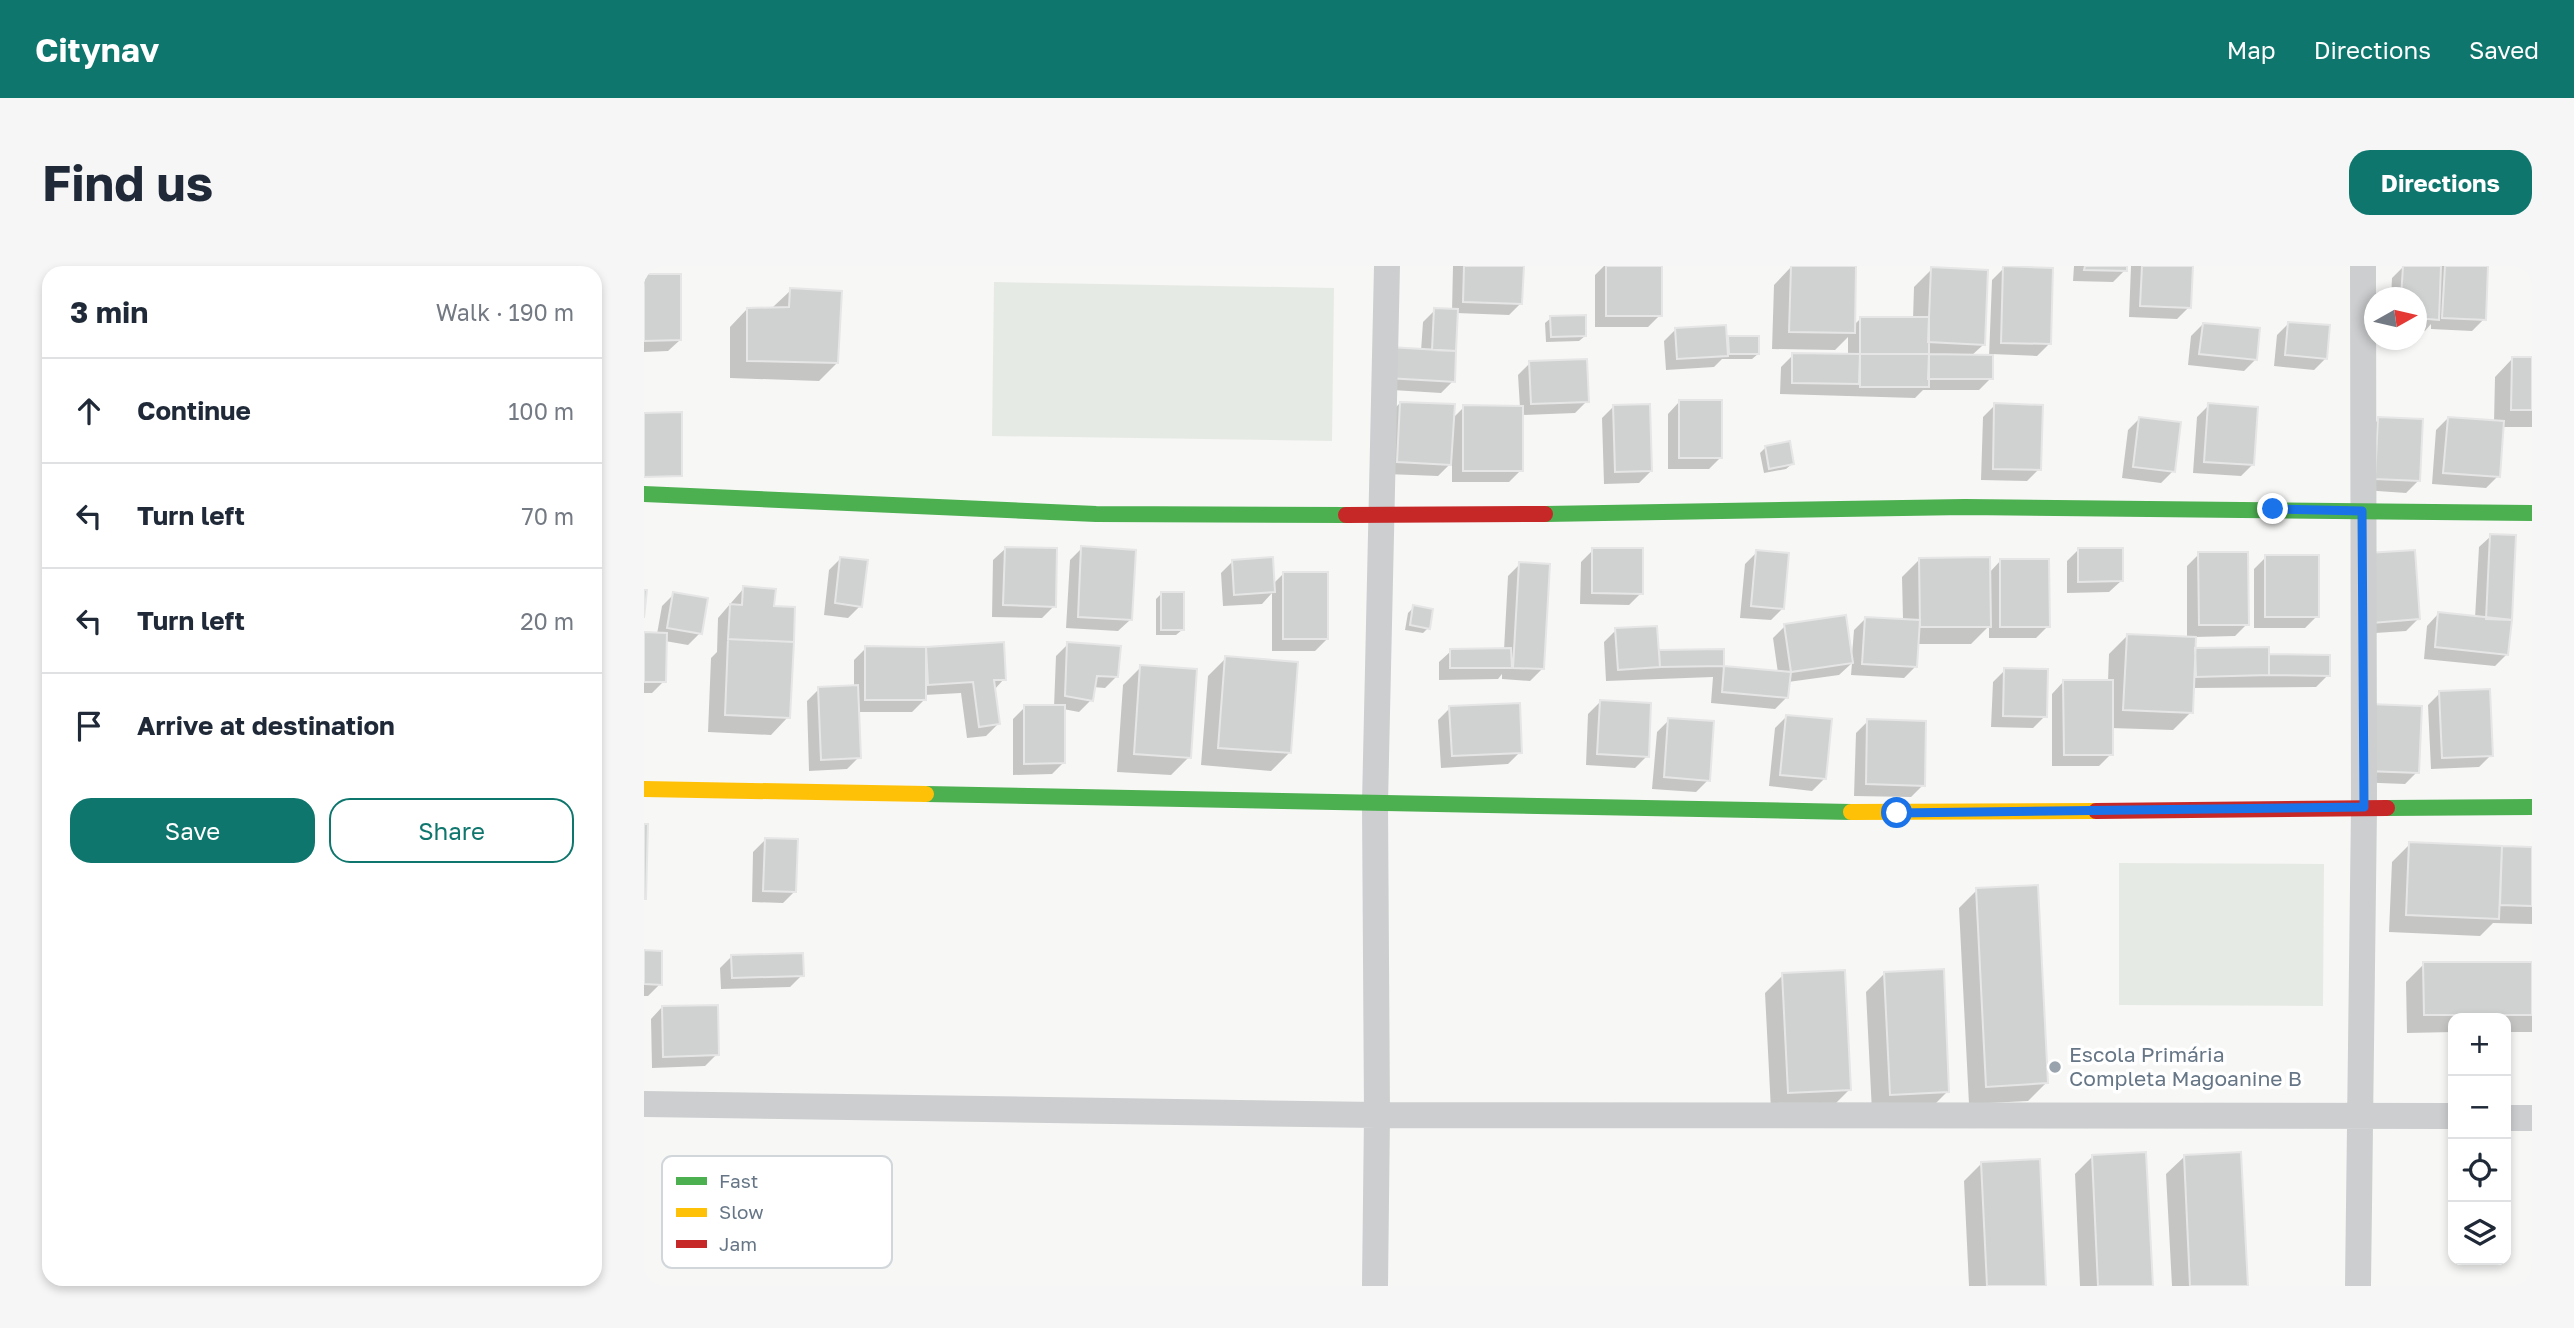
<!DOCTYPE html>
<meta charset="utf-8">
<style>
:root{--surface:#fff;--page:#f6f6f7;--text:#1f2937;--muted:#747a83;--line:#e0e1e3;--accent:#0f766e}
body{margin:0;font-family:"Golos Text",sans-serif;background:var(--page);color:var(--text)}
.controls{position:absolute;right:21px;bottom:21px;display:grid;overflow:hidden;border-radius:14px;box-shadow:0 4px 10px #0003}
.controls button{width:63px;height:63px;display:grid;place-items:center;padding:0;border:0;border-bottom:2px solid var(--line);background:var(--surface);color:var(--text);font:35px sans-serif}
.compass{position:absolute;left:1720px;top:21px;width:63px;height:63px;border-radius:50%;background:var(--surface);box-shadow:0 4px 10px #0003;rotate:82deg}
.stop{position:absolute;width:21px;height:21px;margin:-16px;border:5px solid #1a73e8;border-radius:50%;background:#fff}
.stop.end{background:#1a73e8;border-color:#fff;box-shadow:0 2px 7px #0008}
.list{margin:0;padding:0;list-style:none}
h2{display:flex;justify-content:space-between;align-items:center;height:91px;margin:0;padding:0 28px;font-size:30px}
h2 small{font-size:23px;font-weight:400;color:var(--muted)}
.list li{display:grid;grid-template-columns:46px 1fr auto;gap:21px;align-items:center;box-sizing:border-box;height:105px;padding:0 28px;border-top:2px solid var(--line)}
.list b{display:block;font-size:26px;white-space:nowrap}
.list em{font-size:23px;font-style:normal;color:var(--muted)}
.actions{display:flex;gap:14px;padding:21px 28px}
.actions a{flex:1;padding:16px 0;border:2px solid var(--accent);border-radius:21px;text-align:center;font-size:24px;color:var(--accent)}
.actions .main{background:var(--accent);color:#fff}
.icon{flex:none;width:38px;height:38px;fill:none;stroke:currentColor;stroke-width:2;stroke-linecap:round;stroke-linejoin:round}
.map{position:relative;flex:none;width:1888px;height:1020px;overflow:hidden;border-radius:21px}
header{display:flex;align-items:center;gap:42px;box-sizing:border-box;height:98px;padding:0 35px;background:var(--accent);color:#fff}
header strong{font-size:33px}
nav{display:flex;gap:38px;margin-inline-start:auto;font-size:24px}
.intro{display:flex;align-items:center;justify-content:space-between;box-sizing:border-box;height:168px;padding:0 42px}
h1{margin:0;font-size:49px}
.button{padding:18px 32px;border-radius:21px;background:var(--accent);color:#fff;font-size:24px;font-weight:700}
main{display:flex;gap:42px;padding:0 42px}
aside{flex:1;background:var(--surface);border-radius:21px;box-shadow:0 4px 10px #0003}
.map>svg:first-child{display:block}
.green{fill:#e6eae4}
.shadow{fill:#0003}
.building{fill:#d0d2d2;stroke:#e6e6e6;stroke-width:2}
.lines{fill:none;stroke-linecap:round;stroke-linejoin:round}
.street{stroke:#cccecf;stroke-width:26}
.fast{stroke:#4caf50;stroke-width:16}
.slow{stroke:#ffc107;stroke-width:16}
.jam{stroke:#c62828;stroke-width:16}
.route{stroke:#1a73e8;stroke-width:9}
.poi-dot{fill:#99a3ad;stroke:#fff;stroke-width:2.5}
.labels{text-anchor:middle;stroke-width:7;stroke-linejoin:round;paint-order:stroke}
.poi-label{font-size:21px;fill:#667686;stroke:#fff;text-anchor:start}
.key{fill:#fff;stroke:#d1d6db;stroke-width:2}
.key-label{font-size:19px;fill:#667686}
</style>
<header>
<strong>Citynav</strong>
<nav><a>Map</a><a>Directions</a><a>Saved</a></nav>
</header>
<div class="intro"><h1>Find us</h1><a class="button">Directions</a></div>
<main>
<aside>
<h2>3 min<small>Walk · 190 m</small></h2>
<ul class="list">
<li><svg class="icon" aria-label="ahead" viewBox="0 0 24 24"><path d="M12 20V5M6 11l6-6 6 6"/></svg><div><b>Continue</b></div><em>100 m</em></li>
<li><svg class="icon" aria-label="left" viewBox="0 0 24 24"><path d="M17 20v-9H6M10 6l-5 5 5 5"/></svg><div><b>Turn left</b></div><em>70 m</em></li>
<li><svg class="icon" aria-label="left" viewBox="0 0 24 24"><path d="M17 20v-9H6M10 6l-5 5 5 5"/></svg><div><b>Turn left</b></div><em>20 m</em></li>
<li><svg class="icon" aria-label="arrive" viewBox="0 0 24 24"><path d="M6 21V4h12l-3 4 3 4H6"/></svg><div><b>Arrive at destination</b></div></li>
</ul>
<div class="actions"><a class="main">Save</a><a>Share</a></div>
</aside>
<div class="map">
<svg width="1888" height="1020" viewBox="0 0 1888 1020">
<rect width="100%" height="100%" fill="#f7f7f6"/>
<path class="green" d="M350 16 690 22 688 175 348 170Z
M1475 597 1680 598 1679 740 1475 739Z"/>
<path class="shadow" d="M809 0H878L877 37 865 49 812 47 809 115 797 127 732 123 777 85 779 56 791 44 808 45Z
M960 0H1016V49L1004 61H951V9Z
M1430 0H1481V4L1469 16 1429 15Z
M1487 0H1547L1545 41 1533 53 1485 51Z
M1760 0H1842L1840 53 1828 65 1787 63V58L1781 65 1772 64V32H1747L1748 12Z
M1147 1 1209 60 1216 53H1269L1270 21 1288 3 1339 79 1327 90 1345 91 1348 14 1360 2 1405 78 1393 90 1347 88V112L1335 124H1279L1271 132 1136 128 1137 101 1149 89 1204 90V71L1191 84 1128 83 1130 19Z
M0 10 36 74 24 85 0 86Z
M147 24 193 97 175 115 86 112V61L103 43 129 41Z
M907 52 941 70 935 75 902 76 901 57Z
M1645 57 1682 92 1670 104 1630 100 1633 69Z
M1559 58 1612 93 1600 105 1544 99 1547 70Z
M1032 63 1081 76 1085 72 1114 88 1108 93H1078L1070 101 1022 104 1020 75Z
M1868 93H1888V161H1858L1854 210 1842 222 1788 218 1792 164 1804 152 1850 156 1851 111Z
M886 97 943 135 931 147 877 149V204L865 216H808V196L794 210 742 208 744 149 756 137 808 153 820 141 876 142 874 109Z
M1035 136 1077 191 1065 203H1024V148Z
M1351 139 1395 203 1383 215 1337 214 1339 151Z
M1565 139 1609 198 1597 210 1549 207 1553 151Z
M970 140 1007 205 995 217 960 218 958 152Z
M1496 152 1529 205 1517 217 1478 212 1484 164Z
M1735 153 1774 215 1762 227 1719 224 1723 165Z
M1121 182 1148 198 1142 203 1120 207 1116 187Z
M1847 270 1863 388 1851 400 1780 393 1783 360 1794 348 1831 352 1835 281Z
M438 282 486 354 474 365 422 362 426 294Z
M361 283 410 340 398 352 348 351 349 294Z
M1435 283 1477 315 1465 326 1423 327V295Z
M949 284 997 327 985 339 936 338 937 296Z
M1113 286 1139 342 1127 354 1096 352 1101 298Z
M1555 288 1603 358 1591 370 1550 371 1549 384 1623 390 1684 409 1672 421 1548 422 1547 446 1529 464 1467 462V488L1455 500H1408V428L1419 416 1464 415 1465 388 1483 370 1543 373V300Z
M1622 291 1673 350 1661 362H1610V303Z
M197 292 216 340 204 352 180 349 185 304Z
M1276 293 1345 307 1357 294 1404 360 1392 372H1345V360L1327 378H1273L1272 400 1260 412 1207 409 1208 397 1195 409 1144 416 1143 431 1131 443 1067 437 1069 411 962 415 960 376 972 364 1013 386 1078 385V401L1134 407 1129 372 1141 360 1208 389 1210 364 1222 352 1259 354 1258 311Z
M589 295 629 318 640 307 683 373 671 385H628V327L618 338 579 340 577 307Z
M876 298 898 403 886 415 858 413V408L854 413 795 414V396L807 385 860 384 864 310Z
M1712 301 1774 353 1762 365 1716 368Z
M100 322 128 342 144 451 127 469 64 466 67 392 73 386 74 352Z
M518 327 538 364 532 369H512V333Z
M30 328 56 367 44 379 21 375 20 415 8 427H0V368H13L18 340Z
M770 341 784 362 779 367 761 364 764 347Z
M358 378 360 413 350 424 354 458 342 470 323 472 317 427 280 429V434L268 446H213L215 491 203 503 165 505 163 435 175 423 210 421V394L222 382Z
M424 378 473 410 461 422 449 421 447 434 435 446 419 443 420 496 408 508 369 509V453L381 441H410L412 390Z
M582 392 645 487 627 505 557 499 564 410Z
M497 401 545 491 527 509 473 506 479 419Z
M1361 404 1401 450 1389 462 1347 461 1349 416Z
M1796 427 1847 489 1835 501 1787 503 1784 439Z
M956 436 1003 490 991 502 942 499 944 448Z
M806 442 876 486 864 498 797 502 794 454Z
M1143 450 1180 513 1168 525 1125 520 1131 462Z
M1713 452 1773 506 1761 518 1710 516Z
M1025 454 1064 514 1052 526 1008 523 1013 466Z
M1224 455 1279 519 1267 531 1210 530 1212 467Z
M121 574 151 625 139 637 108 636 109 586Z
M1766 578 1888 582V658L1849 657 1836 670 1745 666 1748 596Z
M1333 624 1402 817 1384 835 1325 838 1315 642Z
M0 686 16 718 4 730H0Z
M88 690 158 709 146 721 77 723 76 702Z
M1888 697V766H1862V752H1809V766L1763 767 1762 716 1780 698Z
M1240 708 1304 825 1286 843 1228 846 1222 726Z
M1139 709 1205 824 1187 842 1127 844 1121 727Z
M18 741 73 788 61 800 8 802 7 753Z
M1448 891 1507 1020H1436L1431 908Z
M1540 891 1602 1020H1528L1522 908Z
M1338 897 1400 1020H1325L1320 915Z"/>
<path class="building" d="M820 0H880L878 38 819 36Z
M962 0H1018V50H962Z
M1147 0H1212L1211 67 1145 66Z
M1359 0 1409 2 1407 78 1357 77Z
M1441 0H1483V5L1440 4Z
M1498 0H1549L1547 42 1496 40Z
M1759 0H1797L1795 54 1772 52V32H1757Z
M1801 0H1844L1842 54 1798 52Z
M1287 1 1344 4 1341 79 1284 76Z
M0 8H37V74L0 75Z
M146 22 198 25 194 97 103 95V42L145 41Z
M790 42 814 43 812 85 788 84Z
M942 49V70L907 71 906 50Z
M1216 51H1285V88H1216Z
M1644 56 1686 59 1683 93 1641 89Z
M1559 57 1616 62 1613 94 1555 88Z
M1082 59 1084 90 1033 93 1031 62Z
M1084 70H1115V88H1085Z
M745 81 812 85 811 116 743 112Z
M1148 87 1216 88 1215 118 1148 117Z
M1216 88H1285V121H1216Z
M1285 88 1349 89V113H1284Z
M1868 91H1888V144H1867Z
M943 93 945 136 887 138 885 95Z
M1035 134H1078V192H1035Z
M756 136 811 138 807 199 753 196Z
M1350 137 1399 139 1397 204 1349 203Z
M1564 137 1614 141 1610 199 1560 196Z
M1006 138 1008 205 971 206 969 139Z
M819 139 879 140V205H819Z
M38 146V210L0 211V147Z
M1495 151 1537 156 1531 206 1489 201Z
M1734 151 1779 153 1776 215 1731 213Z
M1804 151 1860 155 1856 211 1799 207Z
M1146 175 1150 198 1125 203 1121 180Z
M1846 268 1872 269 1868 354 1842 353Z
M437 280 492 284 488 354 434 351Z
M361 281 413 282 412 341 359 339Z
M948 282H999V328L948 327Z
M1434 282H1479V315L1434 316Z
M1112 284 1145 287 1140 343 1107 340Z
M1771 284 1776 353 1728 357 1723 287Z
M1554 286H1604L1605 359H1555Z
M1621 289H1675V351H1621Z
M196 291 224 294 218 341 191 337Z
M629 291 631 326 590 329 588 294Z
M1346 291 1347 361H1276L1275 292Z
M1356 293H1405L1406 361H1356Z
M875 296 906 298 900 403 869 402Z
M639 306H684V373H639Z
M99 320 132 323 130 340 151 341 150 376 84 373 86 338 98 339Z
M0 324H3L0 352Z
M29 326 64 332 58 368 23 362Z
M517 326H540V364H517Z
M769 339 789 343 786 363 766 359Z
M1794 346 1868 354 1864 389 1791 381Z
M1202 349 1209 397 1147 406 1140 358Z
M1221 351 1276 354 1273 401 1218 398Z
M1013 360 1016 401 974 404 971 362Z
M0 366 23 367 22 416H0Z
M1483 368 1552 371 1549 447 1479 444Z
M84 373 150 376 146 452 81 449Z
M360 376 362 414H350L356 458 335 461 329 416 284 419 282 381Z
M423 376 477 380 474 411 453 410 449 435 421 430Z
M221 380 282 381V434H221Z
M1625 381V409L1552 411 1551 382Z
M867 382 868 402H806V383Z
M1080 383V400L1016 401 1015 384Z
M1625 388 1686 389V410L1625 409Z
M581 390 654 396 647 487 574 482Z
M496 399 553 403 547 492 490 488Z
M1080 400 1147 406 1144 432 1078 426Z
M1360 402 1404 403 1403 451 1359 450Z
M1419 414H1469V489H1420Z
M214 419 217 492 177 494 174 421Z
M1846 423 1849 490 1798 492 1795 425Z
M956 434 1007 437 1005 491 953 488Z
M876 437 878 487 808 490 805 440Z
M1724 438 1778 440 1775 507 1721 505Z
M380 439H421V497L380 498Z
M1142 449 1188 453 1182 513 1136 509Z
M1024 452 1070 455 1066 515 1020 511Z
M1223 453 1282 455 1281 520 1222 518Z
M0 558H4L2 633H0Z
M121 572 154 573 152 626 119 625Z
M1765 576 1858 580 1855 653 1762 649Z
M1858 580 1888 581V640L1856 639Z
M1394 619 1404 817 1342 821 1332 622Z
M0 684 18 685V719L0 718Z
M159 687 160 710 88 712 87 689Z
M1779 696H1888V749H1780Z
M1300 703 1305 826 1246 829 1240 706Z
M1201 704 1207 824 1144 827 1138 707Z
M74 739 75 789 19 791 18 740Z
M1502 886 1509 1020H1454L1448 889Z
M1597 886 1604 1020H1546L1540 889Z
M1396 893 1402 1020H1343L1337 896Z"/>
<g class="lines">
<path class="street" d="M0 838 733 849 1809 850
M1862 852H1888
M731 1020 733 849 731 537 743 0
M1714 1020 1720 541 1719 0"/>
<path class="fast" d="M0 228 452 248 702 249
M901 248 1321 241 1888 247
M282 528 1207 546
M1743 542 1888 541"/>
<path class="slow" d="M0 523 282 528
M1207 546 1452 545"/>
<path class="jam" d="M702 249 901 248
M1452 545 1743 542"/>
</g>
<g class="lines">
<path class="route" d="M1253 547 1720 541 1718 245 1629 243"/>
</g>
<circle class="poi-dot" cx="1411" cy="801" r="7"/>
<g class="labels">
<g class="poi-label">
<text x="1425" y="796">Escola Primária<tspan x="1425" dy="24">Completa Magoanine B</tspan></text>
</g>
</g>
<rect x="18" y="890" width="230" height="112" rx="10" class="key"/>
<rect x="32" y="911" width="31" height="8" fill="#4caf50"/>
<rect x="32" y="942" width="31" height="9" fill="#ffc107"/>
<rect x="32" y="974" width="31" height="8" fill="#c62828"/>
<g class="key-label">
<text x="75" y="922">Fast</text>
<text x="75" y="953">Slow</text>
<text x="75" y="985">Jam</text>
</g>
</svg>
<div class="controls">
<button>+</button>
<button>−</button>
<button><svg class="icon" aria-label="locate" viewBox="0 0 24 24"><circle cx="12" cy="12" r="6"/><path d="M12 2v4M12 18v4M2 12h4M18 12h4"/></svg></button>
<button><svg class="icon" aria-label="layers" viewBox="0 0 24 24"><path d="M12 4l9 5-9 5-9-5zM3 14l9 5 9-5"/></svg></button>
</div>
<svg class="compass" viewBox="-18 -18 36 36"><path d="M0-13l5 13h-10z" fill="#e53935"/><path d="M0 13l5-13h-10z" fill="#747a83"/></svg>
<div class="stop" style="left:1253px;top:547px"></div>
<div class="stop end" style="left:1629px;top:243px"></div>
</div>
</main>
